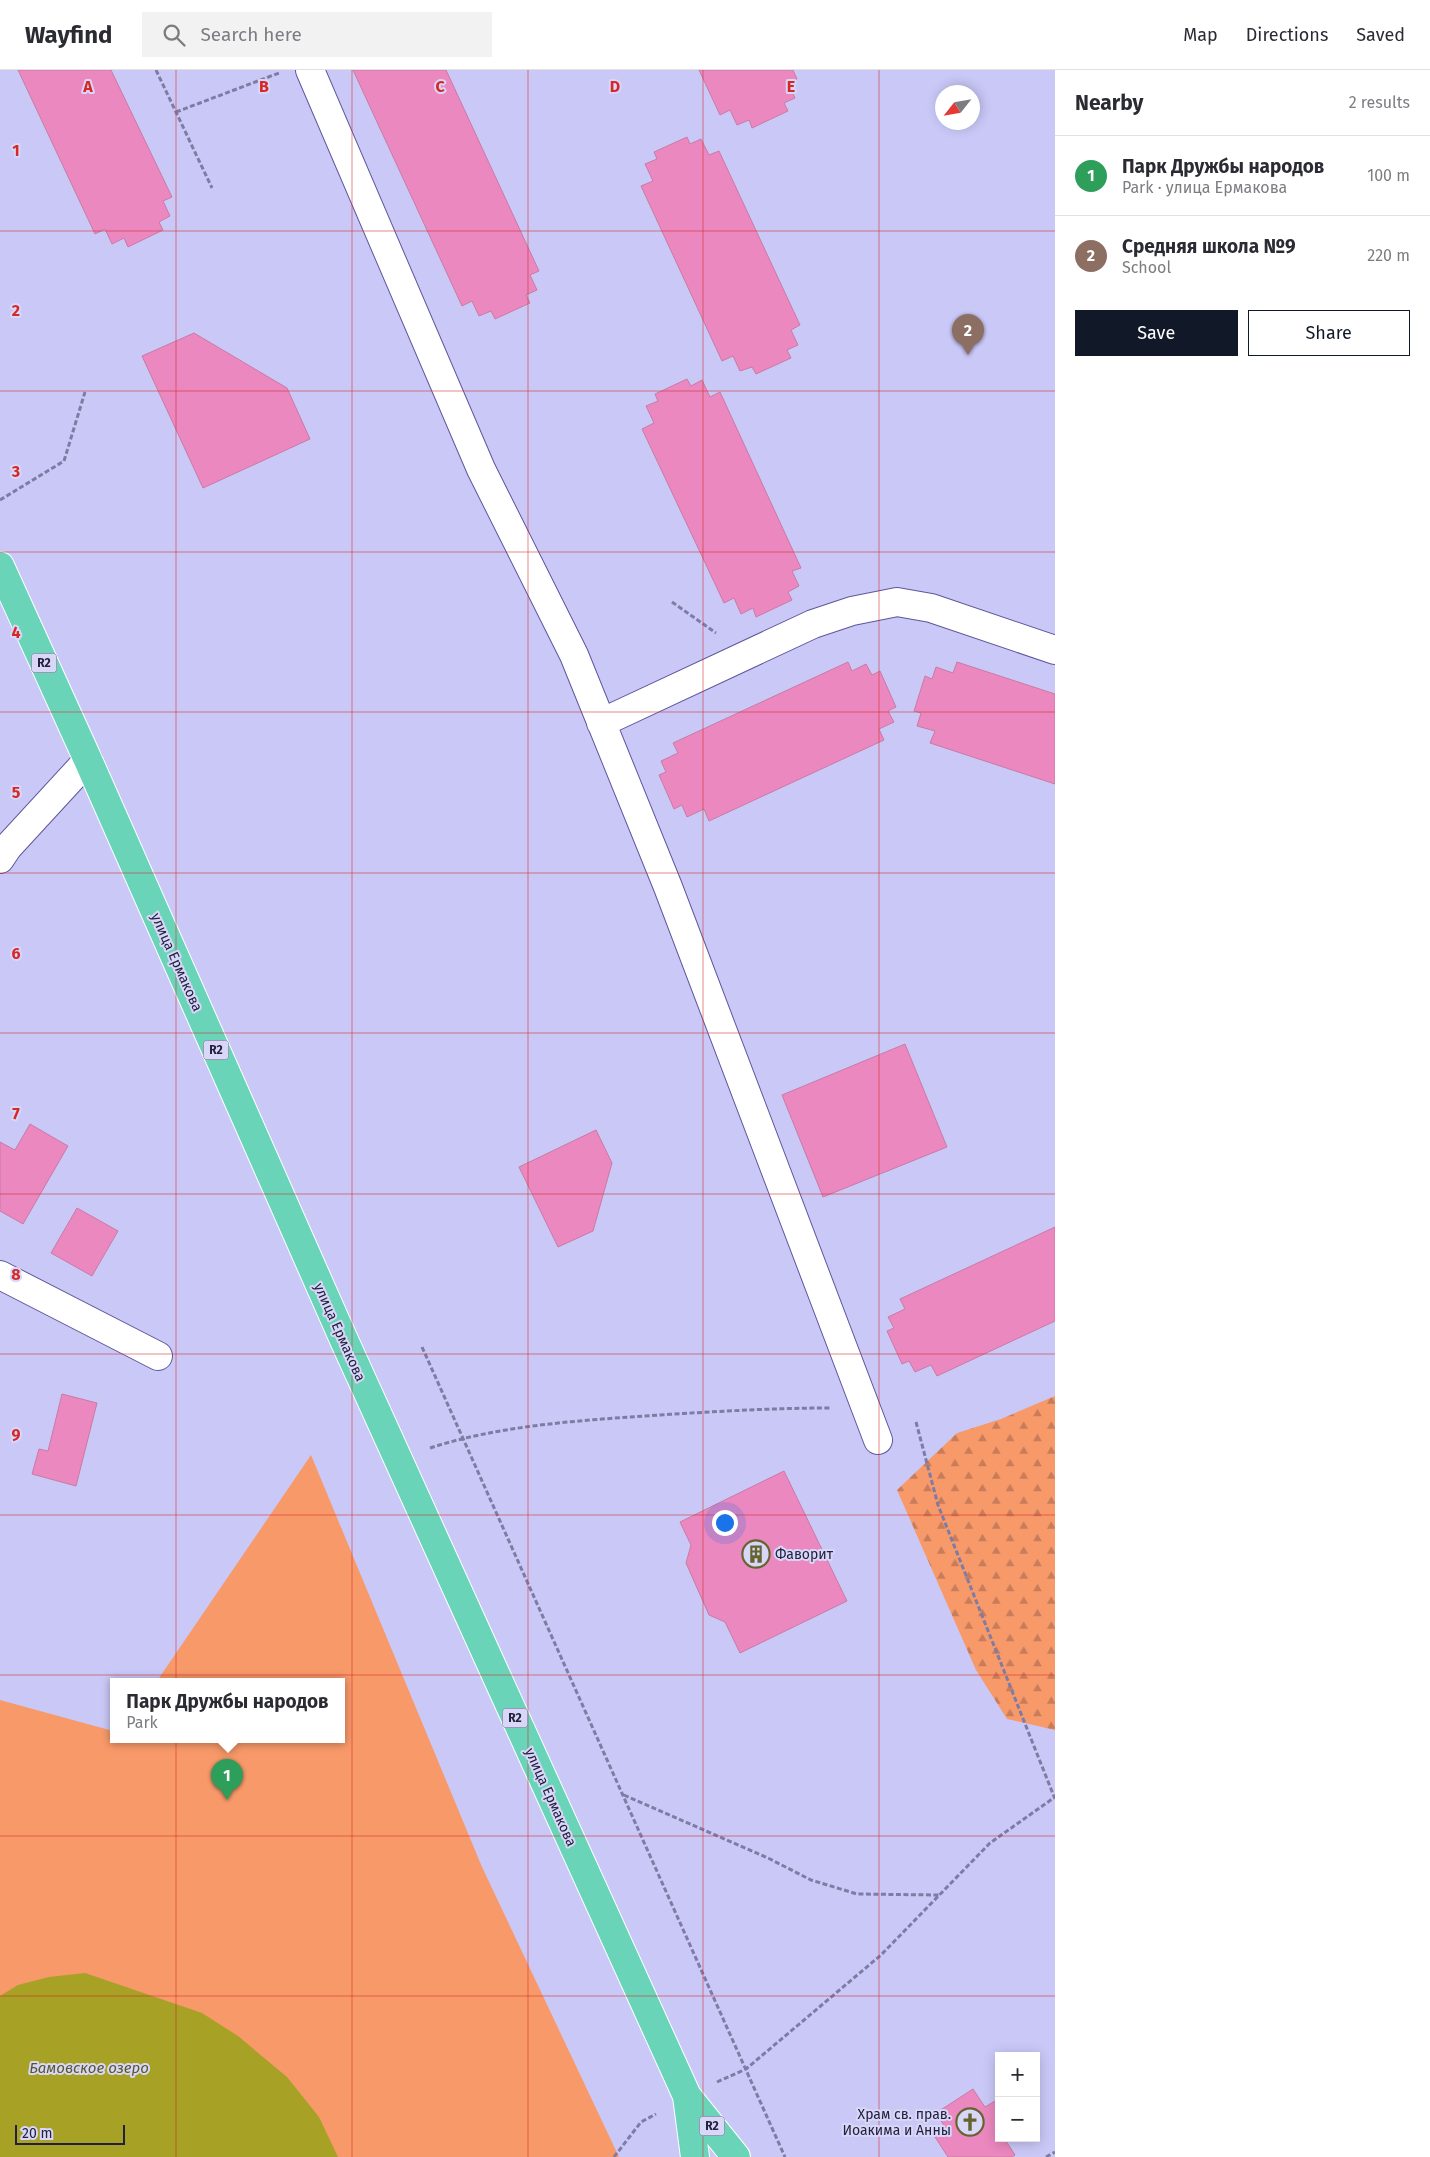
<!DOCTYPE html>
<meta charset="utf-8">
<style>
:root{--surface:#fff;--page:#f2f2f3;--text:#2b2b33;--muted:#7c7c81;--line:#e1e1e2;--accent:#111827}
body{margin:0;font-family:"Fira Sans",sans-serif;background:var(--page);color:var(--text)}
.controls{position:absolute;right:15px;bottom:15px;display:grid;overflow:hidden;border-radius:0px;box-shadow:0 2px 12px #0003}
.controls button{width:45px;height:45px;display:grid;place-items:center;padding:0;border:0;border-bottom:1px solid var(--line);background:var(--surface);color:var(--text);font:25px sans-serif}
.compass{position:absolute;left:935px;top:15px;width:45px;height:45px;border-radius:50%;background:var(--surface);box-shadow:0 2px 12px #0003;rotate:239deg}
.scale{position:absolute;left:15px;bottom:12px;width:110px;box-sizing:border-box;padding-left:5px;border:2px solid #23203e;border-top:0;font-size:14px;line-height:18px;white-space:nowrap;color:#23203e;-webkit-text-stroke:4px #d8d7f7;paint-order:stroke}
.you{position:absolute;left:724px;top:1452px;width:18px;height:18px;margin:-12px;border:4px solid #fff;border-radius:50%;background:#1a73e8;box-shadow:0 0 0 8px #1a73e833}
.badge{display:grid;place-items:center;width:32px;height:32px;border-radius:50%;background:var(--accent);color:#fff;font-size:16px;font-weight:700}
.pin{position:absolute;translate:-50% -41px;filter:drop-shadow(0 1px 2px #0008)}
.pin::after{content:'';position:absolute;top:26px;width:18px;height:15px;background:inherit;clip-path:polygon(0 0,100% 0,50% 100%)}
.popup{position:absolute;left:110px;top:1608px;width:235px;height:65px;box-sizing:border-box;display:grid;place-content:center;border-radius:0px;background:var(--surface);filter:drop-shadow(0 1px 4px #0005);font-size:16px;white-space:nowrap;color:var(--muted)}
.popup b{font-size:19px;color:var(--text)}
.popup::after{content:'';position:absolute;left:50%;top:100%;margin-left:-10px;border:10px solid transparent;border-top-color:var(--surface)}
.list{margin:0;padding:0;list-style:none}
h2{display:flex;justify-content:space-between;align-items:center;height:65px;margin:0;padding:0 20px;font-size:21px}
h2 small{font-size:16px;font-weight:400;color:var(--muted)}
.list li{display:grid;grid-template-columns:32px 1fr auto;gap:15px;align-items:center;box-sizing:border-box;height:80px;padding:0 20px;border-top:1px solid var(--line)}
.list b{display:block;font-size:19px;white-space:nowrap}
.list p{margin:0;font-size:16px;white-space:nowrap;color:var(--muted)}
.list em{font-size:16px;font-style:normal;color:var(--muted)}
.actions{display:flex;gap:10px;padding:15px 20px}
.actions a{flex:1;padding:11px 0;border:1px solid var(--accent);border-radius:0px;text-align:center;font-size:18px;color:var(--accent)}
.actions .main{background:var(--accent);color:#fff}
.icon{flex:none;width:28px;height:28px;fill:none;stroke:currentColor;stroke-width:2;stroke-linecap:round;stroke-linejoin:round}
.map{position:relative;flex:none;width:1055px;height:2087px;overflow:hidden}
header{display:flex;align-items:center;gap:30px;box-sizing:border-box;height:70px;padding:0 25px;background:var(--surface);border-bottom:1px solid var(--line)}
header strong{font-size:24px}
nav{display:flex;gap:28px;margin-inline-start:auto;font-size:18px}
.search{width:350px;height:45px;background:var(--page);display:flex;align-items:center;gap:12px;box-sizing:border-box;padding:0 18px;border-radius:0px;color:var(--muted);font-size:19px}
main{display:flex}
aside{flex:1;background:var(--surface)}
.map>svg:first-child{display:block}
.green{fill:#f8996a}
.forest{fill:url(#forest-firs)}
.water{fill:#a7a125}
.building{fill:#eb88bf;stroke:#c87ba5}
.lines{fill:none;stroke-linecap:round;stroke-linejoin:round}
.minor-casing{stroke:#5e569c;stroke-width:30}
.major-casing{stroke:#fff;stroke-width:30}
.path{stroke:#7f7ca4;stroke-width:3;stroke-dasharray:5 2.5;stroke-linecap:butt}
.minor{stroke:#fff;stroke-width:28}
.major{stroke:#6ad4b8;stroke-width:28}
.grid{fill:none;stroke:#d62828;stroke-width:1;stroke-opacity:0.55}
.labels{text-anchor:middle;stroke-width:4;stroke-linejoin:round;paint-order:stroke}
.shield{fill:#d8d7f7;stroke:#595776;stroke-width:1}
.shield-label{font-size:12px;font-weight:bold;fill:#23203e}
.street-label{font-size:14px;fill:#23203e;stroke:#d8d7f7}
.poi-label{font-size:14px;fill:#23203e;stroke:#d8d7f7;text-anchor:start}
.water-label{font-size:15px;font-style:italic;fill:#5a5829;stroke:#d8d7f7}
.grid-label{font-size:16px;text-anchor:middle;font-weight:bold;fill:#d62828;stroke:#d8d7f7;stroke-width:4;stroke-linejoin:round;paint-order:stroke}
</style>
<header>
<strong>Wayfind</strong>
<div class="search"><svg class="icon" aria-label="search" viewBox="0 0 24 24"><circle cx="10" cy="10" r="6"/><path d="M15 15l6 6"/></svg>Search here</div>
<nav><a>Map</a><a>Directions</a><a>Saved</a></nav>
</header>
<main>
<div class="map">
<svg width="1055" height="2087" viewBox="0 0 1055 2087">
<defs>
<pattern id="forest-firs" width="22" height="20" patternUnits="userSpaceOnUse" patternTransform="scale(1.25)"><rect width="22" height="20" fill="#f8996a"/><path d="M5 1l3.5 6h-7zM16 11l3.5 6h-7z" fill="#c87c59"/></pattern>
</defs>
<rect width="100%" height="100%" fill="#cac8f7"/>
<path class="green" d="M311 1385 482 1797 619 2087H0V1630L113 1661V1669H341V1611H157Z"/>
<path class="forest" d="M1055 1326V1660L1007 1649 976 1600 897 1420 957 1363 1001 1349Z"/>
<path class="water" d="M85 1903 202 1943 238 1966 287 2007 319 2047 338 2087H0V1926L18 1915 49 1907Z"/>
<path class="building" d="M18 0H111L172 127 163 131 170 146 159 152 163 160 128 177 124 168 112 174 105 159 95 164Z
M353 0H446L539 201 530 205 537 220 526 225 530 233 495 249 491 241 479 246 472 231 462 236Z
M699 0H793L797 9 788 13 795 28 784 33 788 41 752 58 749 50 737 55 730 40 720 45Z
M687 67 690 74 701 69 709 85 719 81 800 255 791 260 798 275 787 280 791 288 756 304 752 297 740 301 733 286 722 291 641 116 653 111 645 94 657 89 654 82Z
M194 263 287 318 310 369 203 418 142 286Z
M687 309 691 316 702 310 710 327 720 322 801 498 792 501 799 516 788 522 792 530 756 547 753 538 741 544 734 528 724 533 642 359 654 353 646 336 658 331 655 324Z
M848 592 852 601 866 594 872 605 880 601 896 637 888 641 894 652 879 659 884 670 709 751 704 739 687 747 682 735 674 739 659 705 666 702 661 691 678 683 673 673Z
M957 592 1055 624V714L930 673 935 661 917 656 921 643 914 641 925 606 932 609 936 597 953 603Z
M905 974 947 1077 823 1127 782 1025Z
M30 1054 68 1076 23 1154 0 1141V1072L15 1080Z
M596 1060 612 1093 593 1161 558 1177 519 1097Z
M77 1138 118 1161 92 1206 51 1183Z
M1055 1157V1251L937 1306 931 1295 915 1302 909 1291 902 1294 887 1261 894 1258 888 1247 905 1239 900 1229Z
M62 1324 97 1333 76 1416 32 1404 39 1379 48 1381Z
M784 1401 847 1531 740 1583 725 1552 709 1545 686 1493 691 1475 680 1452Z
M973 2019 985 2037 995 2031 999 2037V2068H1004L1015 2085 1012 2087H948L935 2067 947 2060 936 2043Z"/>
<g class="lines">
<g class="minor-casing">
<path id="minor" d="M310 0 481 399 574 585 668 817 878 1370
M601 653 813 554 852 541 897 532 931 538 1055 580
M0 789 8 777 88 690
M0 1205 158 1286"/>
</g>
<g class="major-casing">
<path id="major" d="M0 496 88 690 344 1270 687 2026 736 2087
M687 2026 695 2087"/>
</g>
<path class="path" d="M156 0 212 118
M176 42 279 3
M0 430 64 391 85 322
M672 532 716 563
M422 1277 785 2087
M916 1352 938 1435 1055 1729
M430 1378C497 1356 574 1351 644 1346 706 1342 768 1338 830 1338
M624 1725 770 1789 811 1810 857 1824 939 1825
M717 2012 746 1999 881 1885 990 1773 1055 1727
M614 2087 641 2052 656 2044
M1046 2087 1055 2082"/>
<use href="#minor" class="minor"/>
<use href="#major" class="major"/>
</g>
<path class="grid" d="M176 0V2087M352 0V2087M528 0V2087M703 0V2087M879 0V2087M0 161H1055M0 321H1055M0 482H1055M0 642H1055M0 803H1055M0 963H1055M0 1124H1055M0 1284H1055M0 1445H1055M0 1605H1055M0 1766H1055M0 1926H1055"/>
<defs>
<g id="building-ring" transform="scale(1.4375)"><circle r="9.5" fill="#d8d7f7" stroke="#656330" stroke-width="1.5"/><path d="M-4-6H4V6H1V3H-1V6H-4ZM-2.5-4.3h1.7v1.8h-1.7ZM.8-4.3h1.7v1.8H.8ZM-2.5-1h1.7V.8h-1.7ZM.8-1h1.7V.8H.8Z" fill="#656330"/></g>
<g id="church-ring" transform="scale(1.4375)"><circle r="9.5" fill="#d8d7f7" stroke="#656330" stroke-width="1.5"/><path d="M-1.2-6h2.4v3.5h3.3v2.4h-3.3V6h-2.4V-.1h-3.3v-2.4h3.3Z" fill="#656330"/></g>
</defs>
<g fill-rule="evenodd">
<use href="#building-ring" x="756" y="1484"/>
<use href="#church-ring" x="970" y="2052"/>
</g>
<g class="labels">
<g class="shield">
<rect x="31.5" y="583.5" width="25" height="19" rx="4"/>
<rect x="203.5" y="970.5" width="25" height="19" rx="4"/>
<rect x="502.5" y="1638.5" width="25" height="19" rx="4"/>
<rect x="699.5" y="2046.5" width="25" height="19" rx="4"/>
</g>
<g class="shield-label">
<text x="44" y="597">R2</text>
<text x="216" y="984">R2</text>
<text x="515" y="1652">R2</text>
<text x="712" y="2060">R2</text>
</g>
<g class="street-label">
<text transform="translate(177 892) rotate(66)" y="5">улица Ермакова</text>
<text transform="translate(340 1262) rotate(66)" y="5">улица Ермакова</text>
<text transform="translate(551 1727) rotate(66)" y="5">улица Ермакова</text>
</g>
<g class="poi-label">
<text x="775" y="1489">Фаворит</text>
<text x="951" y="2049" text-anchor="end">Храм св. прав.<tspan x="951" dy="16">Иоакима и Анны</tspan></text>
</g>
<g class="water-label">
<text x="89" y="2003">Бамовское озеро</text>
</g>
</g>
<g class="grid-label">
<text x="88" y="22">A</text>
<text x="264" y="22">B</text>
<text x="440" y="22">C</text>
<text x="615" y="22">D</text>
<text x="791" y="22">E</text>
<text x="16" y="86">1</text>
<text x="16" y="246">2</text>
<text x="16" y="407">3</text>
<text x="16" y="568">4</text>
<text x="16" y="728">5</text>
<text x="16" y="889">6</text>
<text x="16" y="1049">7</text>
<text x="16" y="1210">8</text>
<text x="16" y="1370">9</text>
</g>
</svg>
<div class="controls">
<button>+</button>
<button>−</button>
</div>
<svg class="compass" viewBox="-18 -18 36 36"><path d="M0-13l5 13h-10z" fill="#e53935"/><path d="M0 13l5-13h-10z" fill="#7c7c81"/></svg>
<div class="scale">20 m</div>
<div class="you"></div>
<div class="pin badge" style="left:227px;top:1730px;background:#2e9e5b">1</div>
<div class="popup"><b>Парк Дружбы народов</b>Park</div>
<div class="pin badge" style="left:968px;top:285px;background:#8d6e63">2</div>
</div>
<aside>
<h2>Nearby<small>2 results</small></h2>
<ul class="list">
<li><span class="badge" style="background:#2e9e5b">1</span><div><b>Парк Дружбы народов</b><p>Park · улица Ермакова</p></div><em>100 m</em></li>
<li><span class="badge" style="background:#8d6e63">2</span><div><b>Средняя школа №9</b><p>School</p></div><em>220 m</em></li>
</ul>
<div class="actions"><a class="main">Save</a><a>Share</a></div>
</aside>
</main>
